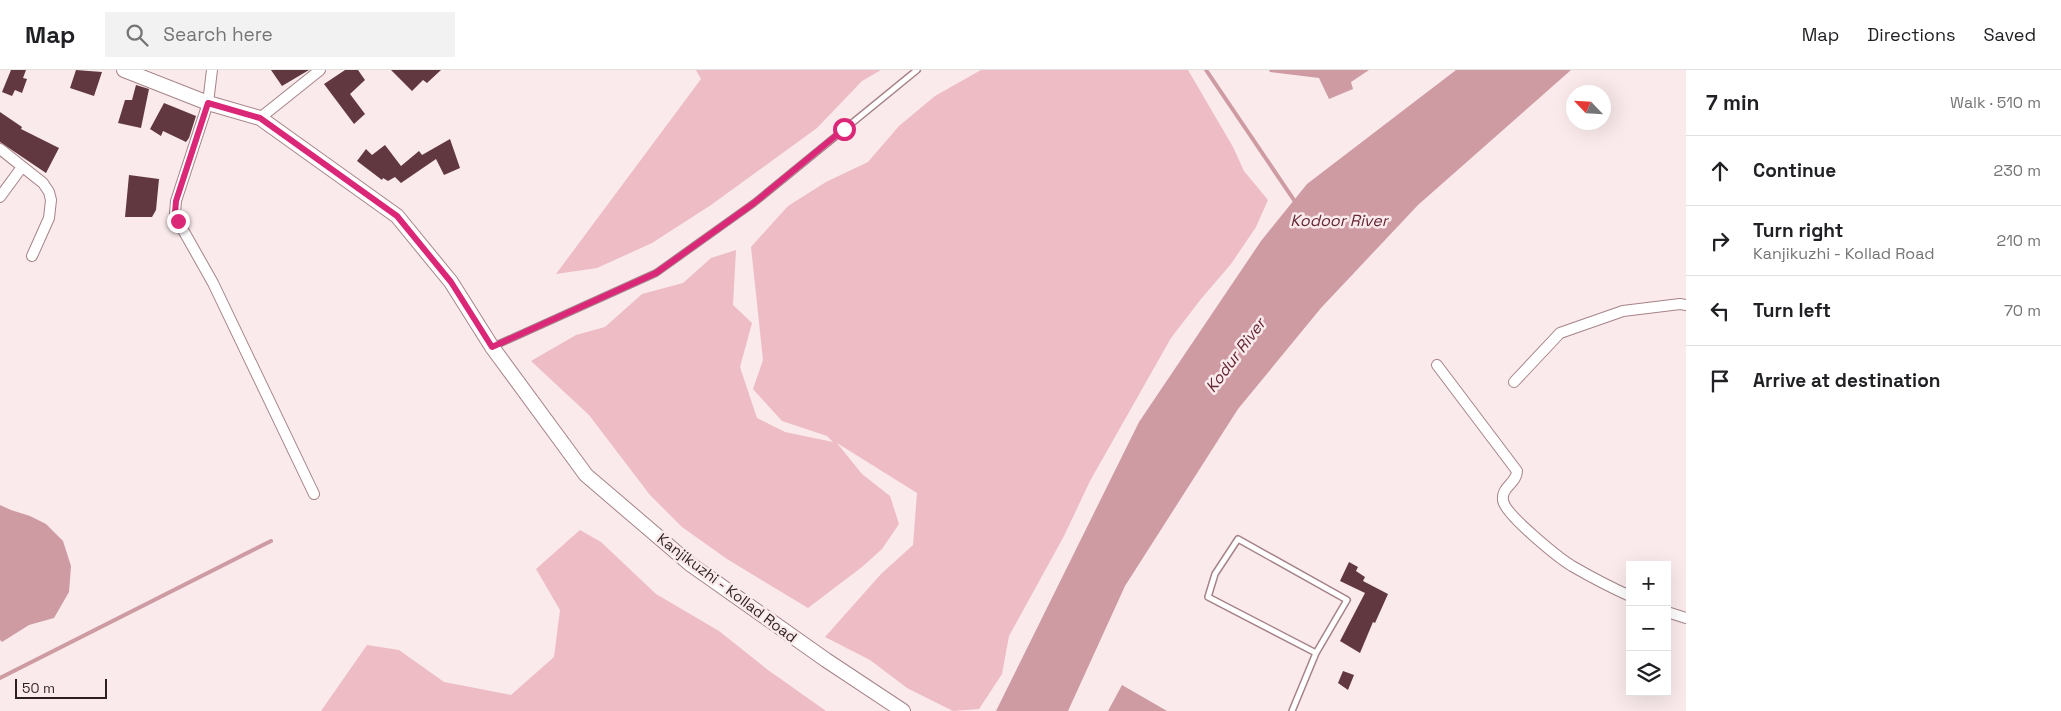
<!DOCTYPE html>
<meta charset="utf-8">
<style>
:root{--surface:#fff;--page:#f2f2f2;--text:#202124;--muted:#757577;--line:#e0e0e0}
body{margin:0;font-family:"Space Grotesk",sans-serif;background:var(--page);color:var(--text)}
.controls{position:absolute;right:15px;bottom:15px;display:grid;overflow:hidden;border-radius:0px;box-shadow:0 5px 20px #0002}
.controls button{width:45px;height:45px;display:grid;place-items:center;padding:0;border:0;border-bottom:1px solid var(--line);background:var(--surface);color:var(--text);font:25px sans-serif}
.compass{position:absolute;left:1566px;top:15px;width:45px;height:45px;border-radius:50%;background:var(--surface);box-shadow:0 5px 20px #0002;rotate:295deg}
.scale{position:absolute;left:15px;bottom:12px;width:92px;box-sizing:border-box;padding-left:5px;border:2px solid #2c1f21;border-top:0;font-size:14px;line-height:18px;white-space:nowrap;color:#2c1f21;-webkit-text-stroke:4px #faeaec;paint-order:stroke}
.stop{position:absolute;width:15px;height:15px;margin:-11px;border:4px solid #db2777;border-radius:50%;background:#fff}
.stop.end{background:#db2777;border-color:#fff;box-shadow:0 1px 5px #0008}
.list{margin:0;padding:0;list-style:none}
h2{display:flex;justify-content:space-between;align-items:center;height:65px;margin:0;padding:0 20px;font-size:21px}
h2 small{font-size:16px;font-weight:400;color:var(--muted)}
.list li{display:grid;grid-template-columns:32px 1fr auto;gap:15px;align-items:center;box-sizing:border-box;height:70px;padding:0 20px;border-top:1px solid var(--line)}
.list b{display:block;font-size:19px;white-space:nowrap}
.list p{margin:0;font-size:16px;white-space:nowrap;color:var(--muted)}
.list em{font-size:16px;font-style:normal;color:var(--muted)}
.icon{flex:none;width:28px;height:28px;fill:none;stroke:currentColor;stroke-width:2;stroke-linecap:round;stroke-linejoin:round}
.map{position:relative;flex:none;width:1686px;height:641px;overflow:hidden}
header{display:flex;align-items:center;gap:30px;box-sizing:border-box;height:70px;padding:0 25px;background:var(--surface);border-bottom:1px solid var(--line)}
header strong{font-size:24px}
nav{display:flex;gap:28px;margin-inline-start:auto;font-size:18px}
.search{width:350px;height:45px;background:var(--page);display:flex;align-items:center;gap:12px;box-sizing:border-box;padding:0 18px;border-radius:0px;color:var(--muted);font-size:19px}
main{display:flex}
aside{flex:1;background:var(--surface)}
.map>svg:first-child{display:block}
.green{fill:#edbcc4}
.water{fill:#ce9ba3}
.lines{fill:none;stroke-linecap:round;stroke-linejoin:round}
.stream{stroke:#ce9ba3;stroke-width:4}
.building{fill:#623840}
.service-casing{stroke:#a68388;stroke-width:8}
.minor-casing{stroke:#a68388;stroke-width:12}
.secondary-casing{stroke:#a68388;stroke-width:16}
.service{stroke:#fff;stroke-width:5}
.minor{stroke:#fff;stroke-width:10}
.secondary{stroke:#fff;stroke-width:14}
.route{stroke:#db2777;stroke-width:6}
.labels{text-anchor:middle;stroke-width:5;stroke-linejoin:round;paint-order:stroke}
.street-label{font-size:15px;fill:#2c1f21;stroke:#faeaec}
.water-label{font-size:16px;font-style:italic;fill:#652735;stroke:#faeaec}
</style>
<header>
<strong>Map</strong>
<div class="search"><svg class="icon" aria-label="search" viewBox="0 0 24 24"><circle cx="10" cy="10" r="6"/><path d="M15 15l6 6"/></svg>Search here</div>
<nav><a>Map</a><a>Directions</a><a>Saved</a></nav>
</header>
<main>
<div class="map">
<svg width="1686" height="641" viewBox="0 0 1686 641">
<rect width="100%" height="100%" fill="#faeaec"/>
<path class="green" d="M696 0H881L862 11 817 58 711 135 652 173 597 198 556 204 701 9Z
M981 0H1188L1233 77 1244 101 1268 130 1256 157 1231 194 1201 229 1171 268 1090 411 1064 466 1009 566 1002 604 979 639 953 641 907 618 870 590 825 567 881 504 913 475 917 423 837 373 862 404 890 426 899 454 882 479 862 497 808 538 727 489 682 457 650 425 589 345 531 291 576 265 605 257 642 224 683 213 711 188 736 180 733 235 752 253 740 297 757 348 785 362 833 372 827 366 782 351 753 319 763 290 751 177 788 136 826 112 868 92 899 56 935 26Z
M580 460 601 472 656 524 719 561 768 600 826 641H321L367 575 399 580 444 612 511 625 554 587 560 540 536 499Z"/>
<path class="water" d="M1269 0H1369L1351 12 1353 19 1329 29 1319 8 1270 2Z
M1456 0H1571L1418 135 1321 238 1238 339 1125 516 1068 641H996L1139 352 1261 171 1307 114Z
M0 435 11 440 30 446 46 454 63 471 71 496 69 522 54 548 29 555 2 572 0 570Z
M1122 615 1167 641H1108Z"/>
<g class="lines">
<path class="stream" d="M1206 0 1296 133
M0 608 271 471"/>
</g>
<path class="building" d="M11 0H26L23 8 27 9 22 23 15 20 12 26 2 22Z
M76 0 102 2 94 26 70 18Z
M271 0H309L282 16Z
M345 0H358L365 10 350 24 365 44 354 54 324 14Z
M391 0H441L427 13 423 10 412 21Z
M136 15 149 19 141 58 118 53 125 30H132Z
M164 33 196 46 189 68 186 72 163 61 161 66 150 59Z
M0 42 22 57 21 59 59 78 46 103 0 72Z
M450 69 460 98 444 105 436 89 401 113 395 107 388 111 383 108 382 110 357 91 366 79 372 85 385 75 401 96 419 81 422 85Z
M129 105 159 109 156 140 152 147H125Z
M1349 492 1358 497 1356 501 1365 507 1363 511 1388 524 1375 553 1373 552 1360 583 1340 571 1365 523 1340 511Z
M1343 601 1354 605 1348 620 1338 613Z"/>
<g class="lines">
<g class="service-casing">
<path id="service" d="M492 277 656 203 754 133 917 0
M1292 641 1316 583 1347 530 1238 469 1215 504 1208 527 1316 583"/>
</g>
<g class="minor-casing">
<path id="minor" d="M212 0 208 33 176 131 175 143 178 151 213 213 314 424
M260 48 320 0
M0 79 43 113 49 122 51 130 49 148 32 186
M0 127 22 97
M1437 295 1517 401C1517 413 1501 417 1503 430 1504 444 1559 488 1572 496 1591 507 1610 517 1630 526
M1514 312 1560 263 1623 241 1680 234 1686 235
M1667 542 1686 548"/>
</g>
<g class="secondary-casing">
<path id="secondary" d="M124 0 208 33 260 48 397 146 451 212 492 277 586 405 690 494 826 590 903 641"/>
</g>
<use href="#service" class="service"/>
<use href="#minor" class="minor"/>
<use href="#secondary" class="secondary"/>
</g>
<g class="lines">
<path class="route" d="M178 151 175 143 176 131 208 33 260 48 397 146 451 212 492 277 656 203 754 133 844 59"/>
</g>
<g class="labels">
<g class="street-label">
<text transform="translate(727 518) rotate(37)" y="5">Kanjikuzhi - Kollad Road</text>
</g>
<g class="water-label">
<text x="1339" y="156">Kodoor River</text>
<text transform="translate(1235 285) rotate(-53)" y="6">Kodur River</text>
</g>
</g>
</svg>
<div class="controls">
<button>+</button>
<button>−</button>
<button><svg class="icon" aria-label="layers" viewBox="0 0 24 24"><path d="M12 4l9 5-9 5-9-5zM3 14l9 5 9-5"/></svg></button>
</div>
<svg class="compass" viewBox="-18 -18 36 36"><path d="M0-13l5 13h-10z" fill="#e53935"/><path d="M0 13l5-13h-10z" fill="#757577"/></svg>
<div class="scale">50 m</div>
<div class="stop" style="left:844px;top:59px"></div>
<div class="stop end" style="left:178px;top:151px"></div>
</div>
<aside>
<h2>7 min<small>Walk · 510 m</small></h2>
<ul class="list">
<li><svg class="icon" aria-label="ahead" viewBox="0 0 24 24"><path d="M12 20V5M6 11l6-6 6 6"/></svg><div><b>Continue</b></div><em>230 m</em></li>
<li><svg class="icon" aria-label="right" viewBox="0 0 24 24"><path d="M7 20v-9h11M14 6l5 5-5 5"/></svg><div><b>Turn right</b><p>Kanjikuzhi - Kollad Road</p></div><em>210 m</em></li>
<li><svg class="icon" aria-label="left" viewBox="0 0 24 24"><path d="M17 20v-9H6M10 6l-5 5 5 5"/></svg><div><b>Turn left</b></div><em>70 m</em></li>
<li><svg class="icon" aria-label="arrive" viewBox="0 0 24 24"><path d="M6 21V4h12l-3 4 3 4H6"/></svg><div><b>Arrive at destination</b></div></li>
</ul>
</aside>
</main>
